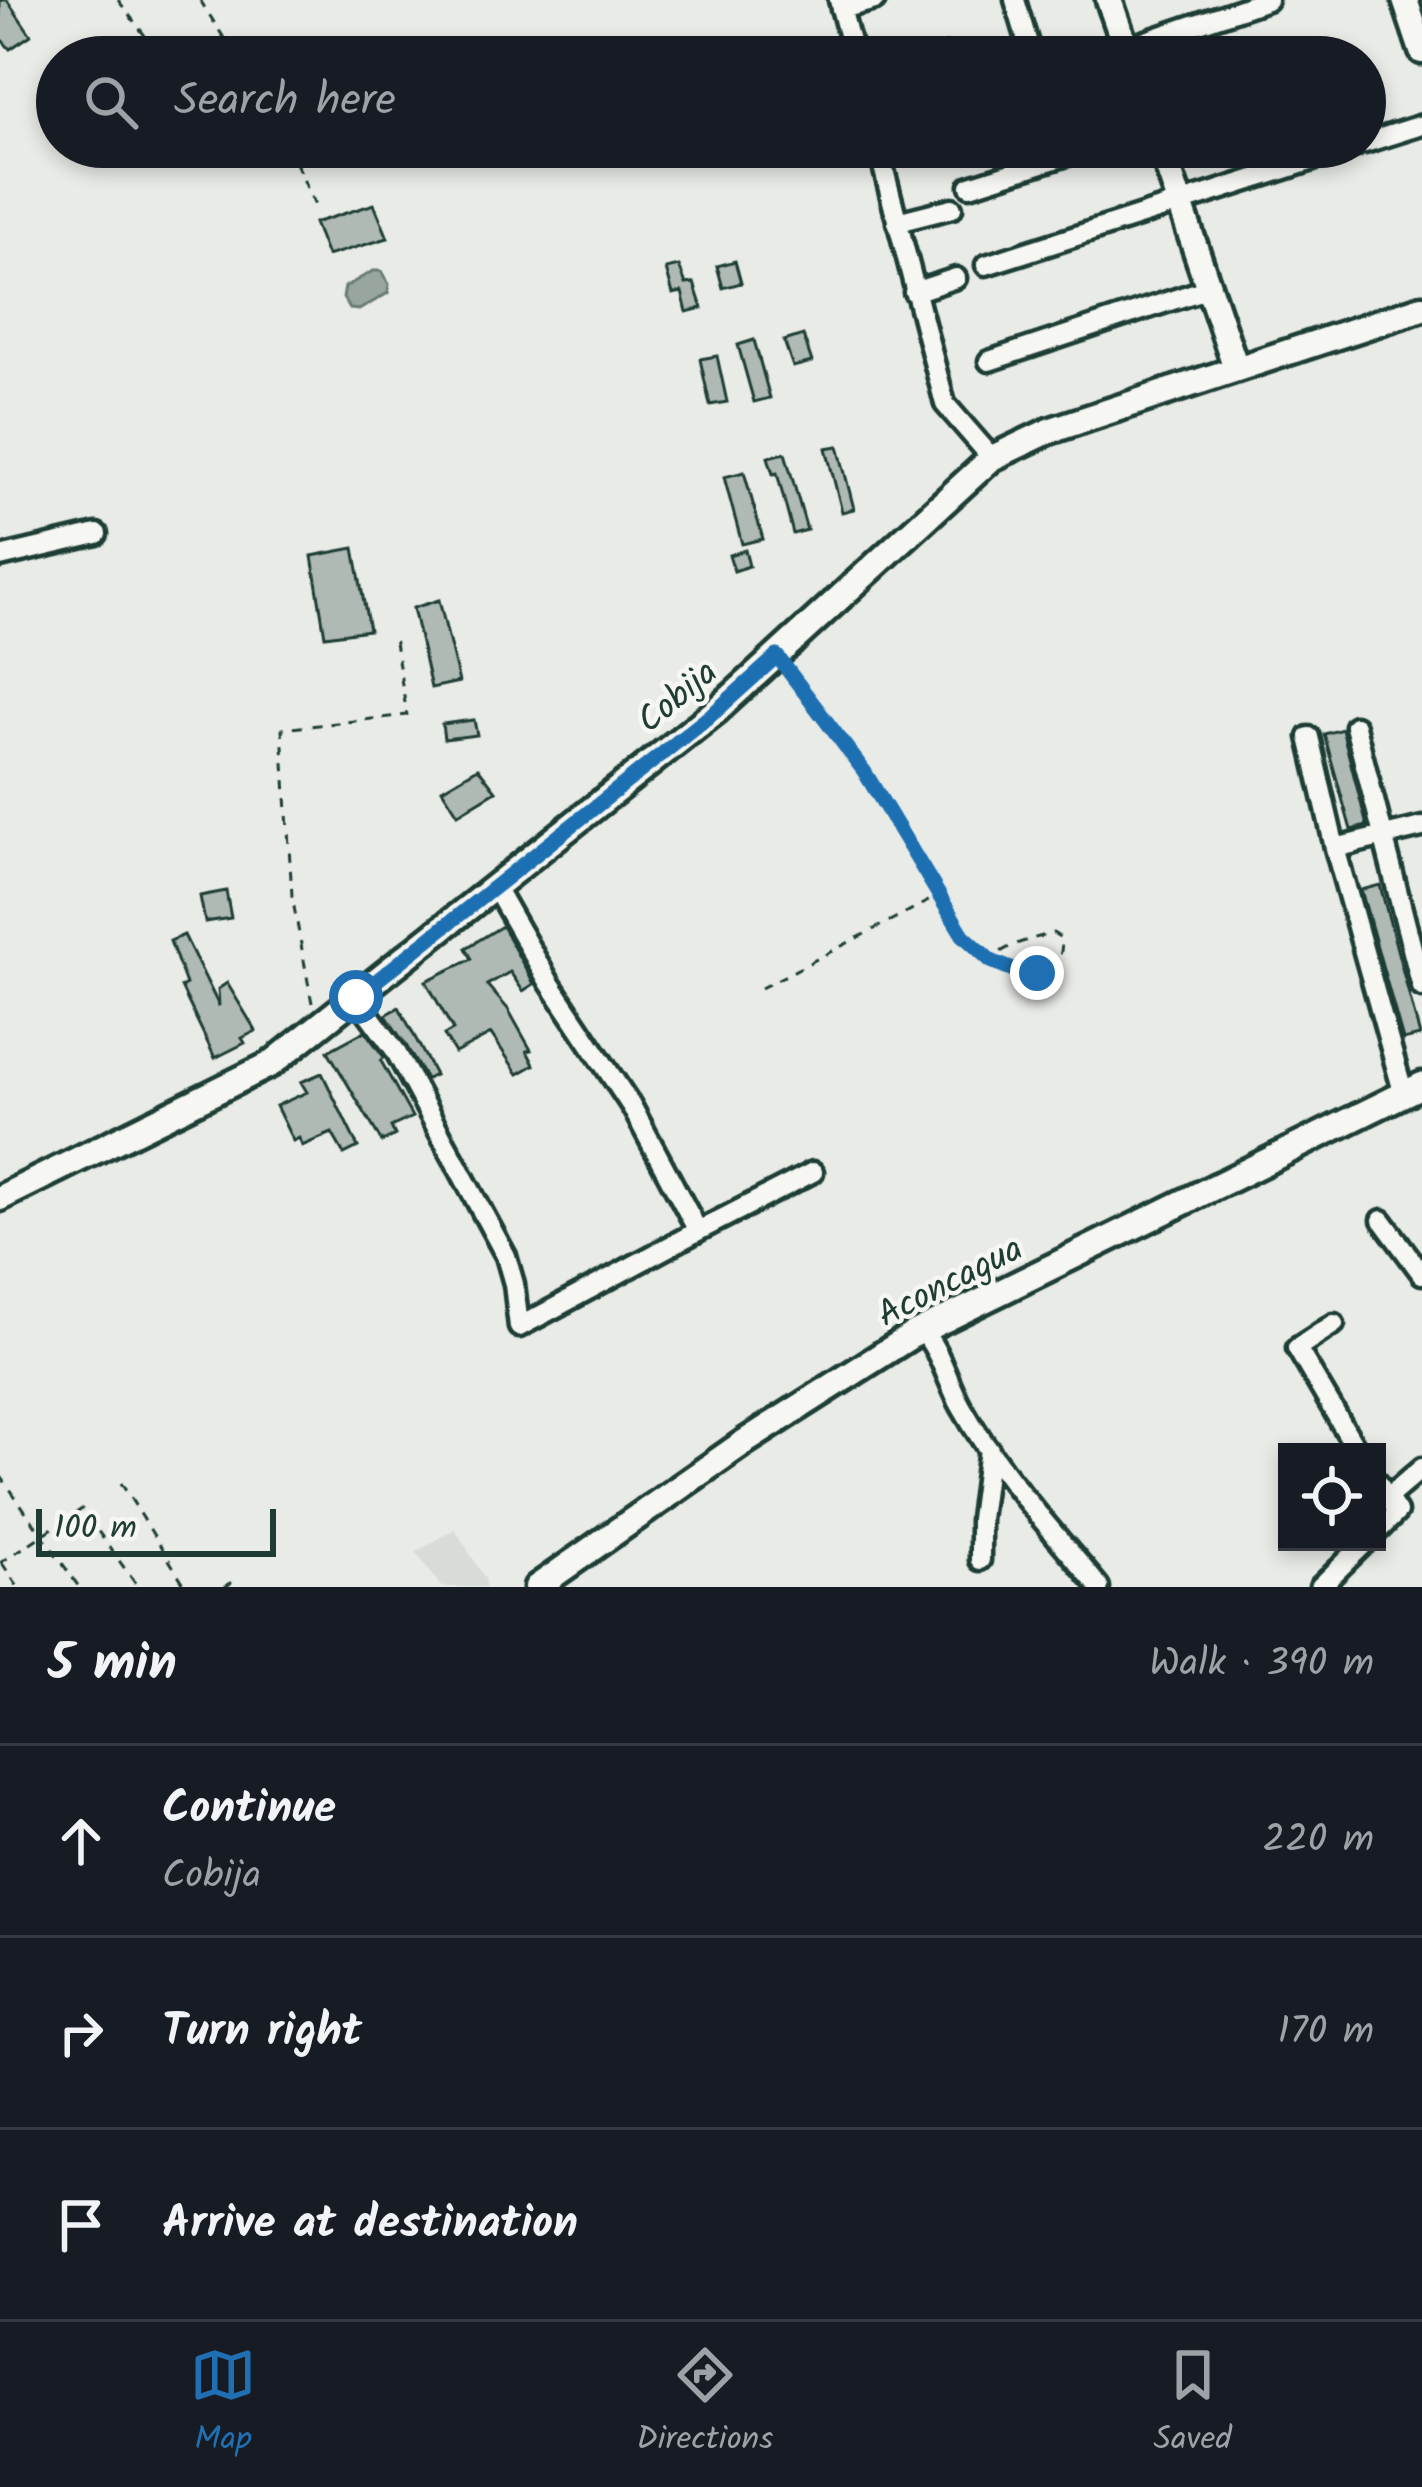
<!DOCTYPE html>
<meta charset="utf-8">
<style>
:root{--surface:#171b24;--page:#242831;--text:#f1f3f6;--muted:#9ea1a6;--line:#363941;--accent:#1f6fb2}
body{margin:0;font-family:Kalam,sans-serif;background:var(--page);color:var(--text)}
.controls{position:absolute;right:36px;bottom:36px;display:grid;overflow:hidden;border-radius:0px;box-shadow:0 6px 18px #0003}
.controls button{width:108px;height:108px;display:grid;place-items:center;padding:0;border:0;border-bottom:3px solid var(--line);background:var(--surface);color:var(--text);font:60px sans-serif}
.scale{position:absolute;left:36px;bottom:30px;width:240px;box-sizing:border-box;padding-left:12px;border:6px solid #1f3d34;border-top:0;font-size:33px;line-height:42px;white-space:nowrap;color:#1f3d34;-webkit-text-stroke:9px #f6f6f2;paint-order:stroke}
.stop{position:absolute;width:36px;height:36px;margin:-27px;border:9px solid #1f6fb2;border-radius:50%;background:#fff}
.stop.end{background:#1f6fb2;border-color:#fff;box-shadow:0 3px 12px #0008}
.list{margin:0;padding:0;list-style:none}
h2{display:flex;justify-content:space-between;align-items:center;height:156px;margin:0;padding:0 48px;font-size:51px}
h2 small{font-size:39px;font-weight:400;color:var(--muted)}
.list li{display:grid;grid-template-columns:78px 1fr auto;gap:36px;align-items:center;box-sizing:border-box;height:192px;padding:0 48px;border-top:3px solid var(--line)}
.list b{display:block;font-size:45px;white-space:nowrap}
.list p{margin:0;font-size:39px;white-space:nowrap;color:var(--muted)}
.list em{font-size:39px;font-style:normal;color:var(--muted)}
.icon{flex:none;width:66px;height:66px;fill:none;stroke:currentColor;stroke-width:2;stroke-linecap:round;stroke-linejoin:round}
.map{position:relative;flex:none;width:1422px;height:1587px;overflow:hidden}
.search{position:absolute;background:var(--surface);box-shadow:0 6px 18px #0003;left:36px;right:36px;top:36px;height:132px;display:flex;align-items:center;gap:30px;box-sizing:border-box;padding:0 42px;border-radius:66px;color:var(--muted);font-size:45px}
.sheet{height:732px;background:var(--surface)}
nav{display:flex;justify-content:space-around;align-items:center;box-sizing:border-box;height:168px;border-top:3px solid var(--line);background:var(--surface);font-size:33px;color:var(--muted)}
nav a{display:grid;justify-items:center;gap:6px}
nav .on{color:var(--accent)}
.map>svg:first-child{display:block}
.built{fill:#d8dcd8}
.water{fill:#99a6a0;stroke:#687c75;stroke-width:3}
.building{fill:#b0bab5;stroke:#1f3d34;stroke-width:3}
.lines{fill:none;stroke-linecap:round;stroke-linejoin:round}
.street-casing{stroke:#1f3d34;stroke-width:27}
.secondary-casing{stroke:#1f3d34;stroke-width:33}
.path{stroke:#1f3d34;stroke-width:3;stroke-dasharray:9 9;stroke-linecap:butt}
.street{stroke:#f6f6f2;stroke-width:18}
.secondary{stroke:#f6f6f2;stroke-width:24}
.route{stroke:#1f6fb2;stroke-width:15}
.labels{text-anchor:middle;stroke-width:9;stroke-linejoin:round;paint-order:stroke}
.street-label{font-size:36px;fill:#1f3d34;stroke:#f6f6f2}
</style>
<div class="map">
<svg width="1422" height="1587" viewBox="0 0 1422 1587">
<rect width="100%" height="100%" fill="#e9ebe7"/>
<filter id="ink" filterUnits="userSpaceOnUse"><feTurbulence type="fractalNoise" baseFrequency=".00833" numOctaves="2"/><feDisplacementMap in="SourceGraphic" scale="24" xChannelSelector="R" yChannelSelector="G"/><feConvolveMatrix kernelMatrix="1 2 1 2 8 2 1 2 1" color-interpolation-filters="sRGB"/></filter>
<g filter="url(#ink)">
<path class="built" d="M455 1529 486 1580 485 1587H441L416 1552Z"/>
<path class="water" d="M373 271H381L389 284 388 293 359 310 350 309 343 298 345 287Z"/>
<path class="building" d="M0 0H7L31 35 10 49 0 38Z
M374 204 388 238 327 256 314 223Z
M735 261 741 283 723 288 717 266Z
M679 266 686 284 694 283 702 308 687 312 682 292 673 294 666 269Z
M803 335 812 362 793 367 784 341Z
M754 340 770 398 754 402 738 345Z
M717 356 727 402 710 405 700 359Z
M838 446 854 509 842 512 826 448Z
M785 453 807 530 793 534 777 473 773 474 768 457Z
M744 472 763 539 742 544 724 477Z
M354 548 369 630 325 636 312 556Z
M745 550 749 566 734 571 729 555Z
M439 600 459 682 431 688 413 608Z
M474 720 477 735 444 739 442 724Z
M1342 729 1367 826 1351 830 1324 734Z
M478 768 496 791 458 814 442 789Z
M1380 885 1420 1036 1403 1040 1361 890Z
M226 891 231 918 205 922 200 896Z
M502 926 534 984 523 991 510 972 487 985 508 1009 531 1050 527 1051 534 1065 518 1074 491 1034 455 1053 444 1035 453 1030 426 981 472 959 466 948Z
M184 935 219 1006 218 989 227 983 256 1031 242 1038 245 1043 215 1058 181 987 186 984 170 941Z
M399 1007 435 1075 426 1079 386 1015Z
M365 1031 384 1057 381 1061 412 1117 391 1127 395 1135 382 1142 328 1051Z
M322 1073 358 1147 344 1154 332 1133 302 1146 299 1138 293 1141 276 1106 307 1092 301 1082Z"/>
<g class="lines">
<g class="street-casing">
<path id="street" d="M839 0 854 57
M1015 0 1032 57
M841 9 875 0
M941 57 946 55
M1099 57 1267 0
M1365 143 1422 125
M878 147 945 404 992 458
M970 186 1093 147
M897 222 952 208
M986 265 1354 147
M914 292 956 278
M989 361 1209 288
M0 557 97 534
M1355 726 1422 987
M1309 737 1335 848 1404 1095
M1335 848 1422 827
M356 997 395 1050 506 1256 514 1284 519 1327 698 1231 632 1107 549 982 495 887
M1382 1220 1422 1274
M698 1231 813 1172
M1334 1324 1297 1348 1358 1452
M922 1330C941 1353 947 1380 961 1406 998 1472 1051 1529 1099 1587
M1377 1482 1397 1512 1377 1532
M1387 1498 1422 1468
M980 1560V1519L989 1449
M1320 1587 1366 1542"/>
</g>
<g class="secondary-casing">
<path id="secondary" d="M1109 0 1129 57
M1405 0 1422 51
M1161 147 1236 368
M0 1198 271 1064 716 711 992 458 1049 431 1422 308
M537 1587 743 1443 911 1336 1422 1085"/>
</g>
<path class="path" d="M118 0 161 57
M200 0 236 57
M289 147 315 206
M789 672C815 706 843 739 866 775 898 825 944 924 988 958 1004 970 1029 978 1047 968 1060 960 1063 953 1061 938L1053 933C1033 939 1004 944 991 961
M761 988 938 896
M312 1003 292 896 282 729 407 715 394 636
M0 1475 79 1587
M121 1483 186 1587
M0 1563 82 1509 138 1587
M2 1563 18 1587
M225 1587 232 1582"/>
<use href="#street" class="street"/>
<use href="#secondary" class="secondary"/>
</g>
</g>
<g class="lines" filter="url(#ink)">
<path class="route" d="M356 997 716 711 777 656 864 771 963 935 991 961 1016 971 1037 973"/>
</g>
<g class="labels">
<g class="street-label">
<text transform="translate(676 695) rotate(-40)" y="13">Cobija</text>
<text transform="translate(949 1280) rotate(-27)" y="13">Aconcagua</text>
</g>
</g>
</svg>
<div class="controls">
<button><svg class="icon" aria-label="locate" viewBox="0 0 24 24"><circle cx="12" cy="12" r="6"/><path d="M12 2v4M12 18v4M2 12h4M18 12h4"/></svg></button>
</div>
<div class="scale">100 m</div>
<div class="stop" style="left:356px;top:997px"></div>
<div class="stop end" style="left:1037px;top:973px"></div>
<div class="search"><svg class="icon" aria-label="search" viewBox="0 0 24 24"><circle cx="10" cy="10" r="6"/><path d="M15 15l6 6"/></svg>Search here</div>
</div>
<section class="sheet">
<h2>5 min<small>Walk · 390 m</small></h2>
<ul class="list">
<li><svg class="icon" aria-label="ahead" viewBox="0 0 24 24"><path d="M12 20V5M6 11l6-6 6 6"/></svg><div><b>Continue</b><p>Cobija</p></div><em>220 m</em></li>
<li><svg class="icon" aria-label="right" viewBox="0 0 24 24"><path d="M7 20v-9h11M14 6l5 5-5 5"/></svg><div><b>Turn right</b></div><em>170 m</em></li>
<li><svg class="icon" aria-label="arrive" viewBox="0 0 24 24"><path d="M6 21V4h12l-3 4 3 4H6"/></svg><div><b>Arrive at destination</b></div></li>
</ul>
</section>
<nav>
<a class="on"><svg class="icon" aria-label="map" viewBox="0 0 24 24"><path d="M3 6l6-2 6 2 6-2v14l-6 2-6-2-6 2zM9 4v14M15 6v14"/></svg>Map</a>
<a><svg class="icon" aria-label="directions" viewBox="0 0 24 24"><path d="M12 3l9 9-9 9-9-9zM9 14v-3h6M13 9l2 2-2 2"/></svg>Directions</a>
<a><svg class="icon" aria-label="saved" viewBox="0 0 24 24"><path d="M7 4h10v16l-5-4-5 4z"/></svg>Saved</a>
</nav>
